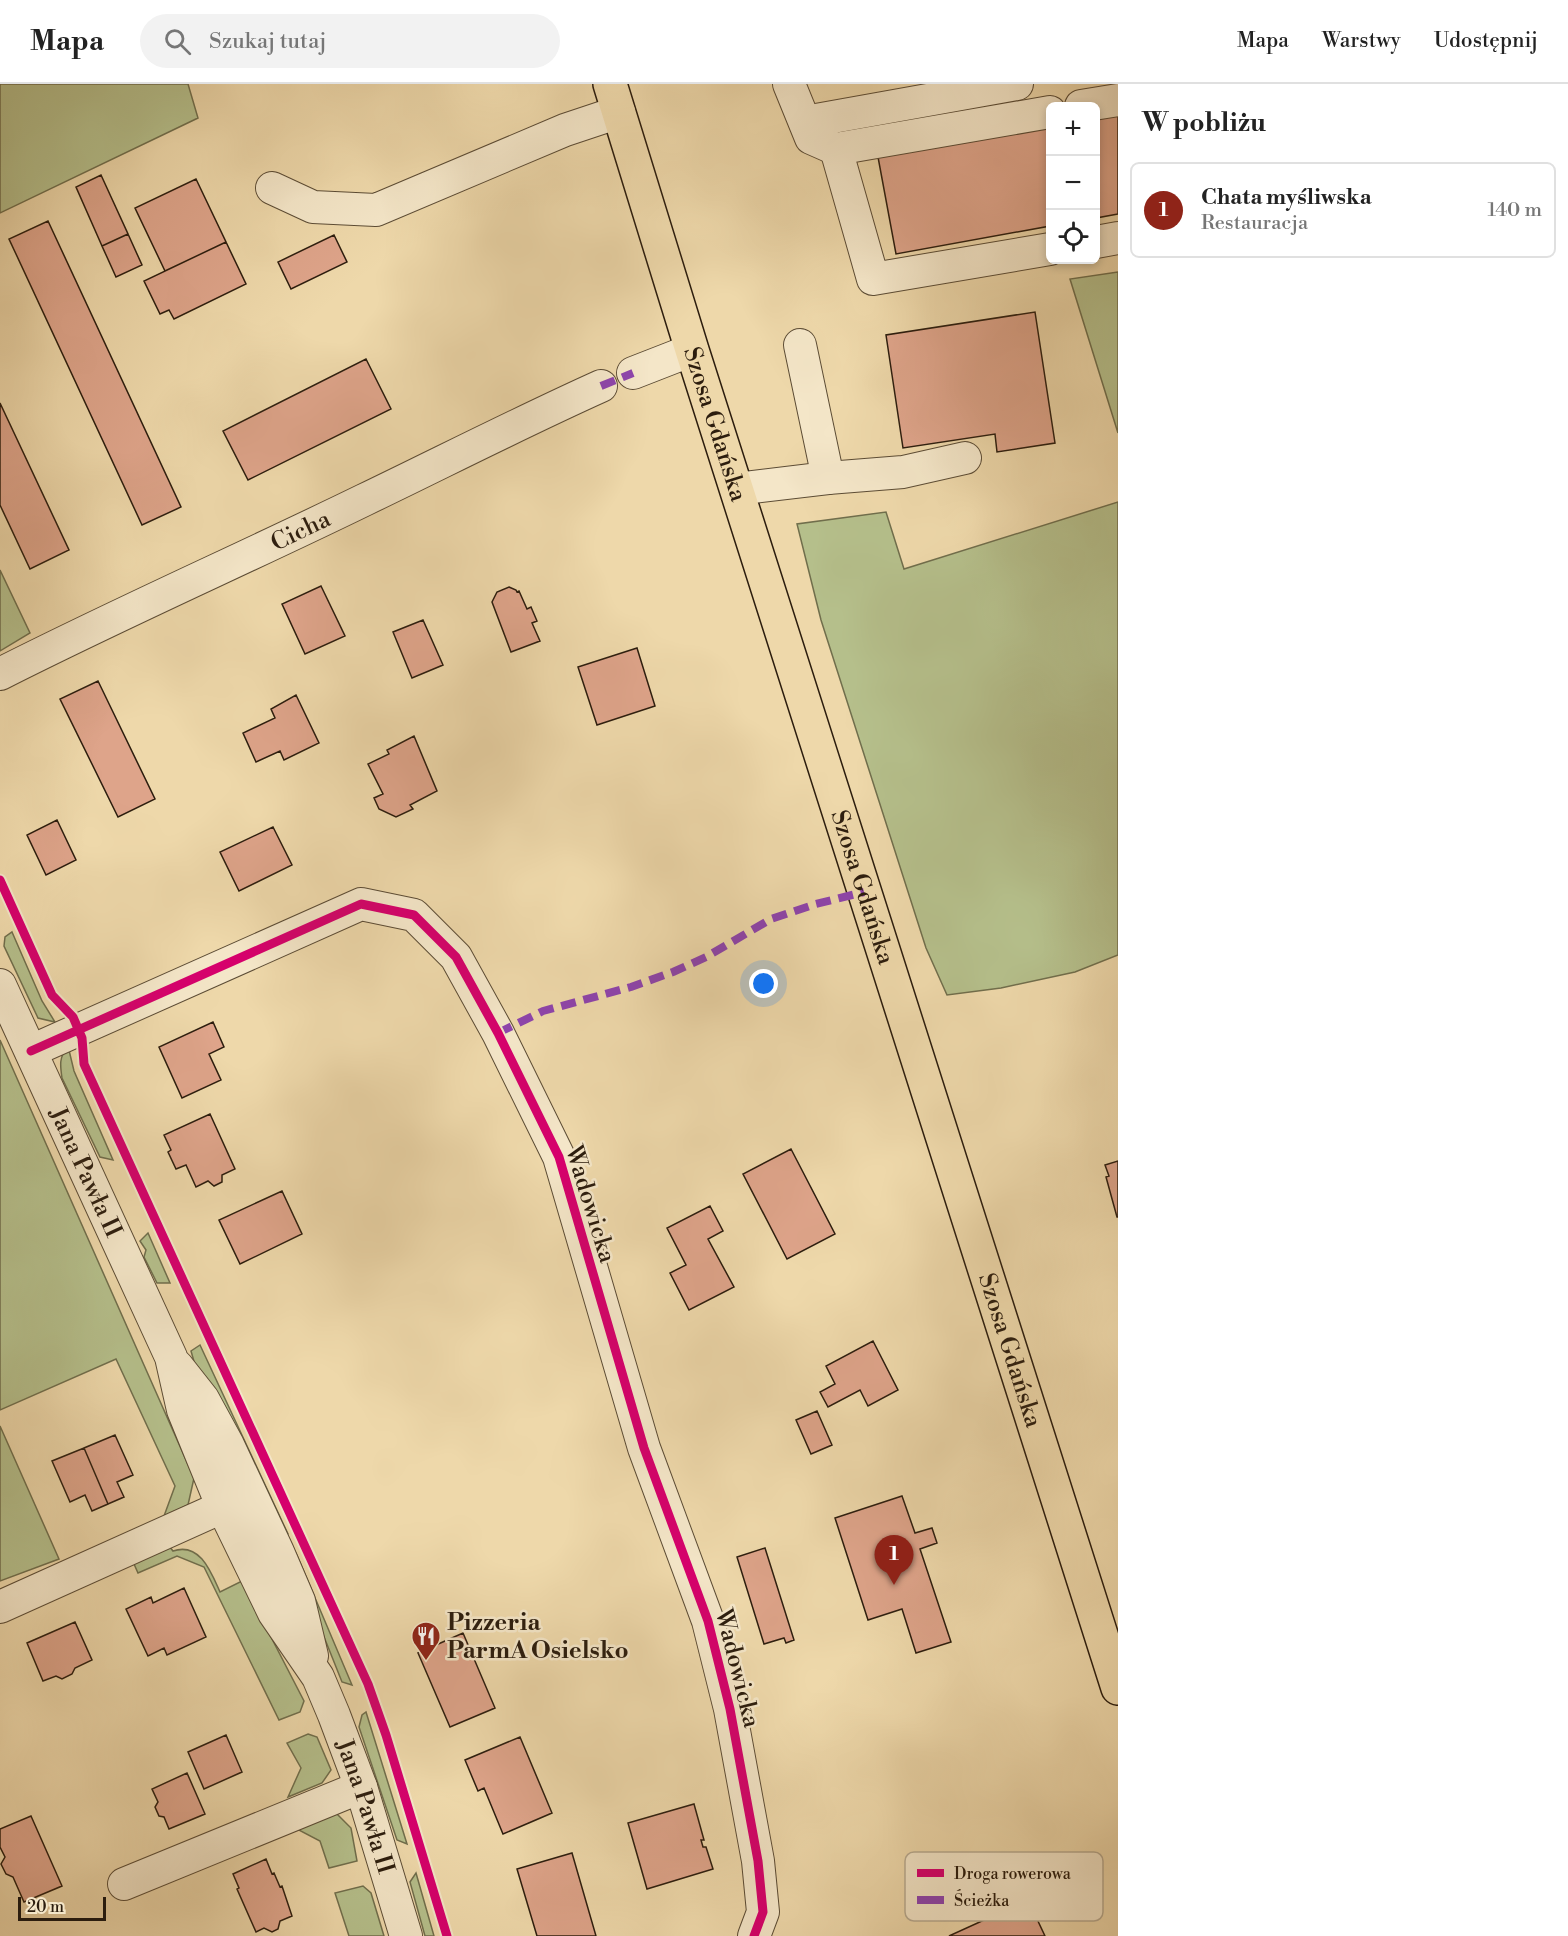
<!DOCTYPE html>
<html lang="pl">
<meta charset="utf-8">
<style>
:root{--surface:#fff;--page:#f2f2f2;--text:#222;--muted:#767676;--line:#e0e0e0;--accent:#8f2418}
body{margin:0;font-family:"Libre Bodoni",serif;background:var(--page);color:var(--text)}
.controls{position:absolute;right:18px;top:18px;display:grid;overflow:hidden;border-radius:9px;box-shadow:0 3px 9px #0003}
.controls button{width:54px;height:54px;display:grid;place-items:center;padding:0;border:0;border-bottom:2px solid var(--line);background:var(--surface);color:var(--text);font:30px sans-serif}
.scale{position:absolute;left:18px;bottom:15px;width:88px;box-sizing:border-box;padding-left:6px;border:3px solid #2c1d0e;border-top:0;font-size:16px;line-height:21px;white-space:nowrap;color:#2c1d0e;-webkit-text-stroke:4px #f4e6c8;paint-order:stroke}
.you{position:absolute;left:764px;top:900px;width:21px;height:21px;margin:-15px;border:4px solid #fff;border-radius:50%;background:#1a73e8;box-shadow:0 0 0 9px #1a73e833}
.badge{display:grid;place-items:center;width:39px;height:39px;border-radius:50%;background:var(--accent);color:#fff;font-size:20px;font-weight:700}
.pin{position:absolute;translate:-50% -50px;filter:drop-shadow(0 2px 3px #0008)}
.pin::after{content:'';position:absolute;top:32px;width:21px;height:18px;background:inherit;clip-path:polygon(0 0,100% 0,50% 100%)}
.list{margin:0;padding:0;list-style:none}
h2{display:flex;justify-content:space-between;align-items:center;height:78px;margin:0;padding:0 24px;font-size:26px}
h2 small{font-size:20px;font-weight:400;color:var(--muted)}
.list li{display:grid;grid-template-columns:39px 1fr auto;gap:18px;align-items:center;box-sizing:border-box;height:96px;margin:0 12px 12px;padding:0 12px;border:2px solid var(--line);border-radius:9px}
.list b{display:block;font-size:22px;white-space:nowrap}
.list p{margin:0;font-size:20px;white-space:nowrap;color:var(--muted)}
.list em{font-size:20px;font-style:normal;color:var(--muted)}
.icon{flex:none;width:33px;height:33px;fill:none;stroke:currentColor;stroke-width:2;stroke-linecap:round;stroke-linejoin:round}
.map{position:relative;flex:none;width:1118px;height:1852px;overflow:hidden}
header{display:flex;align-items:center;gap:36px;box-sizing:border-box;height:84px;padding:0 30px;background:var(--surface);border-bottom:2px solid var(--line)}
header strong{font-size:28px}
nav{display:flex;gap:33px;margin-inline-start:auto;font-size:21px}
.search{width:420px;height:54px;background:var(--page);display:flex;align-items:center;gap:15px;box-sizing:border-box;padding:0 21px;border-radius:33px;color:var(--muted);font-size:22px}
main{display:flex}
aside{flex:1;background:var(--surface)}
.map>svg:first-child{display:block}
.green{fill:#b5bf8b;stroke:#706e4c;stroke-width:1.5}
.building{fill:#dea48a;stroke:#2c1d0e;stroke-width:1.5}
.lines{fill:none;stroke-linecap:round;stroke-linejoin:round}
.minor-casing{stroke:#5c4c35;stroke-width:34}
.major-casing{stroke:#2c1d0e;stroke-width:36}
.minor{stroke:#f4e6c8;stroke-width:32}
.major{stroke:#eed8aa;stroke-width:33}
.quiet{stroke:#8e44ad;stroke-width:8;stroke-dasharray:15 8;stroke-linecap:butt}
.cycleway-casing{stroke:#f4e6c8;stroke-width:13}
.cycleway{stroke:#d6006c;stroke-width:9}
.labels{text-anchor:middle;stroke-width:5;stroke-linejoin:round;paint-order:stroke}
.street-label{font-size:24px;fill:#2c1d0e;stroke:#f4e6c8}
.poi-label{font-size:24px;font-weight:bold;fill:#2c1d0e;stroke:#f4e6c8;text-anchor:start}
.key{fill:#f4e6c8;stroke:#b8aa90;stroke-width:1.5}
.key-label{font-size:16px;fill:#2c1d0e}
</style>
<header>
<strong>Mapa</strong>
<div class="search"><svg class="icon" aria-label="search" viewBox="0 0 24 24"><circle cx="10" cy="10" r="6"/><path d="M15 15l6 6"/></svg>Szukaj tutaj</div>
<nav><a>Mapa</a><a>Warstwy</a><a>Udostępnij</a></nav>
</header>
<main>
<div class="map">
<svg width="1118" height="1852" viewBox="0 0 1118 1852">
<rect width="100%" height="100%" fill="#eed8aa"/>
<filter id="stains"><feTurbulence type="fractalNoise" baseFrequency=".00333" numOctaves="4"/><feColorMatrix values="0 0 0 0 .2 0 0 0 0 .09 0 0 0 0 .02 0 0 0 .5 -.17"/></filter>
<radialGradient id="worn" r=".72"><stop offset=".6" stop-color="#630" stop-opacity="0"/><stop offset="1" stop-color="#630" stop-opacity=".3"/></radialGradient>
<path class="green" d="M0 0H188L198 34 0 129Z
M1118 188V349L1070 195Z
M1118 418V871L1075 888 1001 904 947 911 926 864 821 536 797 440 886 428 904 485Z
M0 486 30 549 0 567Z
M12 848 42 917 55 938 38 934 4 862 5 853Z
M0 956 194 1394 188 1421 164 1432 175 1402 116 1275 0 1326Z
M68 962 74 987 113 1076 100 1073 62 994C60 981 59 973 68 962Z
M148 1149 170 1199H157L144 1173 146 1166 140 1157Z
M200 1261 288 1450 282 1453 195 1281 191 1267Z
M0 1342 59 1475 0 1497Z
M165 1457 173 1467C200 1458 211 1488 220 1508L242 1497 304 1617 300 1628 279 1636 204 1483 177 1472 138 1489 134 1480Z
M296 1469 352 1601 342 1598 291 1470Z
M366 1628 407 1760 397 1756 359 1643 362 1631Z
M308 1650 317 1653 331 1686 322 1699 288 1713 301 1684 287 1659Z
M336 1729 351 1744 357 1777 329 1784 320 1757 293 1743Z
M416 1789 434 1852H425L410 1798Z
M363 1802 371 1809 384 1852H349L335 1809Z"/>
<path class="building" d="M1118 29V130L1096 134V33Z
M1050 42V142L896 170 878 73Z
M101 91 128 150 102 162 76 103Z
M196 95 226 158 165 187 135 124Z
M48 137 181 423 142 441 9 155Z
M128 150 142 181 116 193 102 162Z
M334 151 347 178 291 205 278 178Z
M226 158 246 200 174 235 169 226 160 230 144 197Z
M1035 228 1055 359 997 368 995 350 903 364 886 251Z
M366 275 391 325 248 396 223 347Z
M0 319 69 466 30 485 0 421Z
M321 502 345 552 305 570 282 520Z
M509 503 516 506 517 508 519 507 527 525 531 523 537 537 532 539 540 557 511 568 492 518 497 508Z
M423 536 443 581 412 594 393 548Z
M637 564 655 622 597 641 578 583Z
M98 597 155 715 118 733 60 615Z
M296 611 319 659 284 676 280 667 256 678 243 649 275 634 271 625Z
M414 652 437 707 410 721 413 725 396 733 379 725 374 714 383 710 368 680 389 670 387 666Z
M57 736 76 776 46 791 27 751Z
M273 743 292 781 239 807 220 768Z
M213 938 224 963 209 970 221 996 182 1014 159 963Z
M210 1030 235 1085 222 1091V1098L214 1102 208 1097 196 1103 186 1081 176 1085 168 1068 171 1066 164 1051Z
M791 1065 835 1150 787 1175 743 1090Z
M1118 1077V1133H1117L1106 1093 1109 1092 1105 1081Z
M282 1107 302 1150 240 1180 219 1136Z
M710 1122 723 1147 708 1155 734 1203 689 1226 670 1189 686 1181 667 1144Z
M873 1257 898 1306 868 1322 860 1306 828 1323 820 1308 835 1300 826 1282Z
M817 1327 832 1361 811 1370 796 1336Z
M115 1351 133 1391 117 1398 124 1413 108 1420 84 1364Z
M84 1364 108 1420 92 1427 85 1411 70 1418 52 1377Z
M902 1412 915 1449 932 1444 937 1459 920 1465 951 1558 916 1569 902 1525 868 1536 835 1434Z
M765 1464 794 1556 786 1559 784 1554 764 1560 737 1473Z
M184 1504 206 1553 167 1571 164 1564 148 1572 126 1525 151 1513 153 1519Z
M75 1538 92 1576 75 1584 72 1590 62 1595 56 1592 43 1597 27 1559Z
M463 1549 495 1624 450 1643 418 1569Z
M226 1651 242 1688 204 1705 188 1668Z
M520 1653 552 1729 503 1750 484 1704 478 1707 465 1676Z
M187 1689 205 1730 169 1745 164 1733 159 1732 155 1723 158 1718 152 1705Z
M694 1720 704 1756H701L703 1763H706L713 1785 647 1805 628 1739Z
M31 1732 62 1802 24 1818 13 1793 6 1790 1 1780 5 1773 0 1763V1745Z
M572 1769 596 1852H537L517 1785Z
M266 1775 272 1790 274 1789 280 1803 282 1802 292 1832 280 1837 278 1845 272 1848 264 1844 256 1848 237 1805 239 1804 233 1790Z
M1028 1816 1045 1852H949Z"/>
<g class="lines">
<g class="minor-casing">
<g id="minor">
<path d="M789 0 811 54 836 65 1050 28"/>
<path d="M1081 22 1118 16"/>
<path d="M805 38 1017 0"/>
<path d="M836 65 873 195 1050 165"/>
<path d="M272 104 313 123 376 126 565 46 619 28"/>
<path d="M1096 158 1118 154"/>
<path d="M800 261 828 394"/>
<path d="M633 289 692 266"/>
<path d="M737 405 828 394 903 388 965 374"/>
<path id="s1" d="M0 590C120 529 243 475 364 416 443 378 521 338 601 302"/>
<path id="s2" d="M0 901 171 1273 183 1326 223 1424 274 1529 318 1593 334 1631 361 1703 406 1852"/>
<path d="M31 967 361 820 414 831 456 873 498 949 559 1073 644 1364 708 1537 730 1625 758 1777 763 1828 754 1852"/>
<path d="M177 1282 203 1315 228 1361 278 1468 299 1517 312 1572"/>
<path d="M0 1523 240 1415"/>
<path d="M124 1800 361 1703"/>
</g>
</g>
<g class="major-casing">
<g id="major">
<path id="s3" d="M610 0 692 266 1118 1604"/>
</g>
</g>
<use href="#minor" class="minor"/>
<use href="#major" class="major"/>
<path class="quiet" d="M601 302 633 289
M498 949 543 927 631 903 673 888 706 873 771 835 816 820 864 808"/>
<g class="cycleway-casing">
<path id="cycleway" d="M0 796 52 911 73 933 82 954 84 980 368 1600 386 1651 447 1852
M31 967 361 820 414 831 456 873 498 949 559 1073 644 1364 708 1537 730 1625 758 1777 763 1828 754 1852"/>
</g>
<use href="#cycleway" class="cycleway"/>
</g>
<defs>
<g id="restaurant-pin" transform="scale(1.5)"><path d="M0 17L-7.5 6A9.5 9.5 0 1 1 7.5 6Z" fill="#8f2418" stroke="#f4e6c8"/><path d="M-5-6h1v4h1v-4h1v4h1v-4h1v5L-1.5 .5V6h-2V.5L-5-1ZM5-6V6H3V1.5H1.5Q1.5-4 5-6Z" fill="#fff"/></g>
</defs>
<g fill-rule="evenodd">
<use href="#restaurant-pin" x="426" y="1552"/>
</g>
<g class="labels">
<g class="street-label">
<text dy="8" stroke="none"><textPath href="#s3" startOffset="356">Szosa Gdańska</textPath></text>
<text dy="8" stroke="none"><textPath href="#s1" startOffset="333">Cicha</textPath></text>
<text dy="8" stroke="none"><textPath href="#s3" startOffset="842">Szosa Gdańska</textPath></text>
<text dy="8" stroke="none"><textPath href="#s2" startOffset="206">Jana Pawła II</textPath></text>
<text transform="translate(591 1120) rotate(73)" y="8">Wadowicka</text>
<text dy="8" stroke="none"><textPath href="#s3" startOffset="1328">Szosa Gdańska</textPath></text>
<text transform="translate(738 1584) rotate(76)" y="8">Wadowicka</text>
<text dy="8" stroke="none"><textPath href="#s2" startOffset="902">Jana Pawła II</textPath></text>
</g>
<g class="poi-label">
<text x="447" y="1546">Pizzeria<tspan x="447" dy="28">ParmA Osielsko</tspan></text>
</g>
</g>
<rect x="905" y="1768" width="198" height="69" rx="9" class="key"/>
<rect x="917" y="1785" width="27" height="8" fill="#d6006c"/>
<rect x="917" y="1812" width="27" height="8" fill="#8e44ad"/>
<g class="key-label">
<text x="954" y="1795">Droga rowerowa</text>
<text x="954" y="1822">Ścieżka</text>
</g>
<rect width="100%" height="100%" filter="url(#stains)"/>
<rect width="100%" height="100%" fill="url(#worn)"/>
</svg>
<div class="controls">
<button>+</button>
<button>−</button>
<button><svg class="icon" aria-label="locate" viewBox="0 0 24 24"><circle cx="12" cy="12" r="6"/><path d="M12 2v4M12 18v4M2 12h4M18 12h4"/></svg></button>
</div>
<div class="scale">20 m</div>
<div class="you"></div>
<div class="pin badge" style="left:894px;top:1501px">1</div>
</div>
<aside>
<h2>W pobliżu<small></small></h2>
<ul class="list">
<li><span class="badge">1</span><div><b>Chata myśliwska</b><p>Restauracja</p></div><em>140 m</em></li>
</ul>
</aside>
</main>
